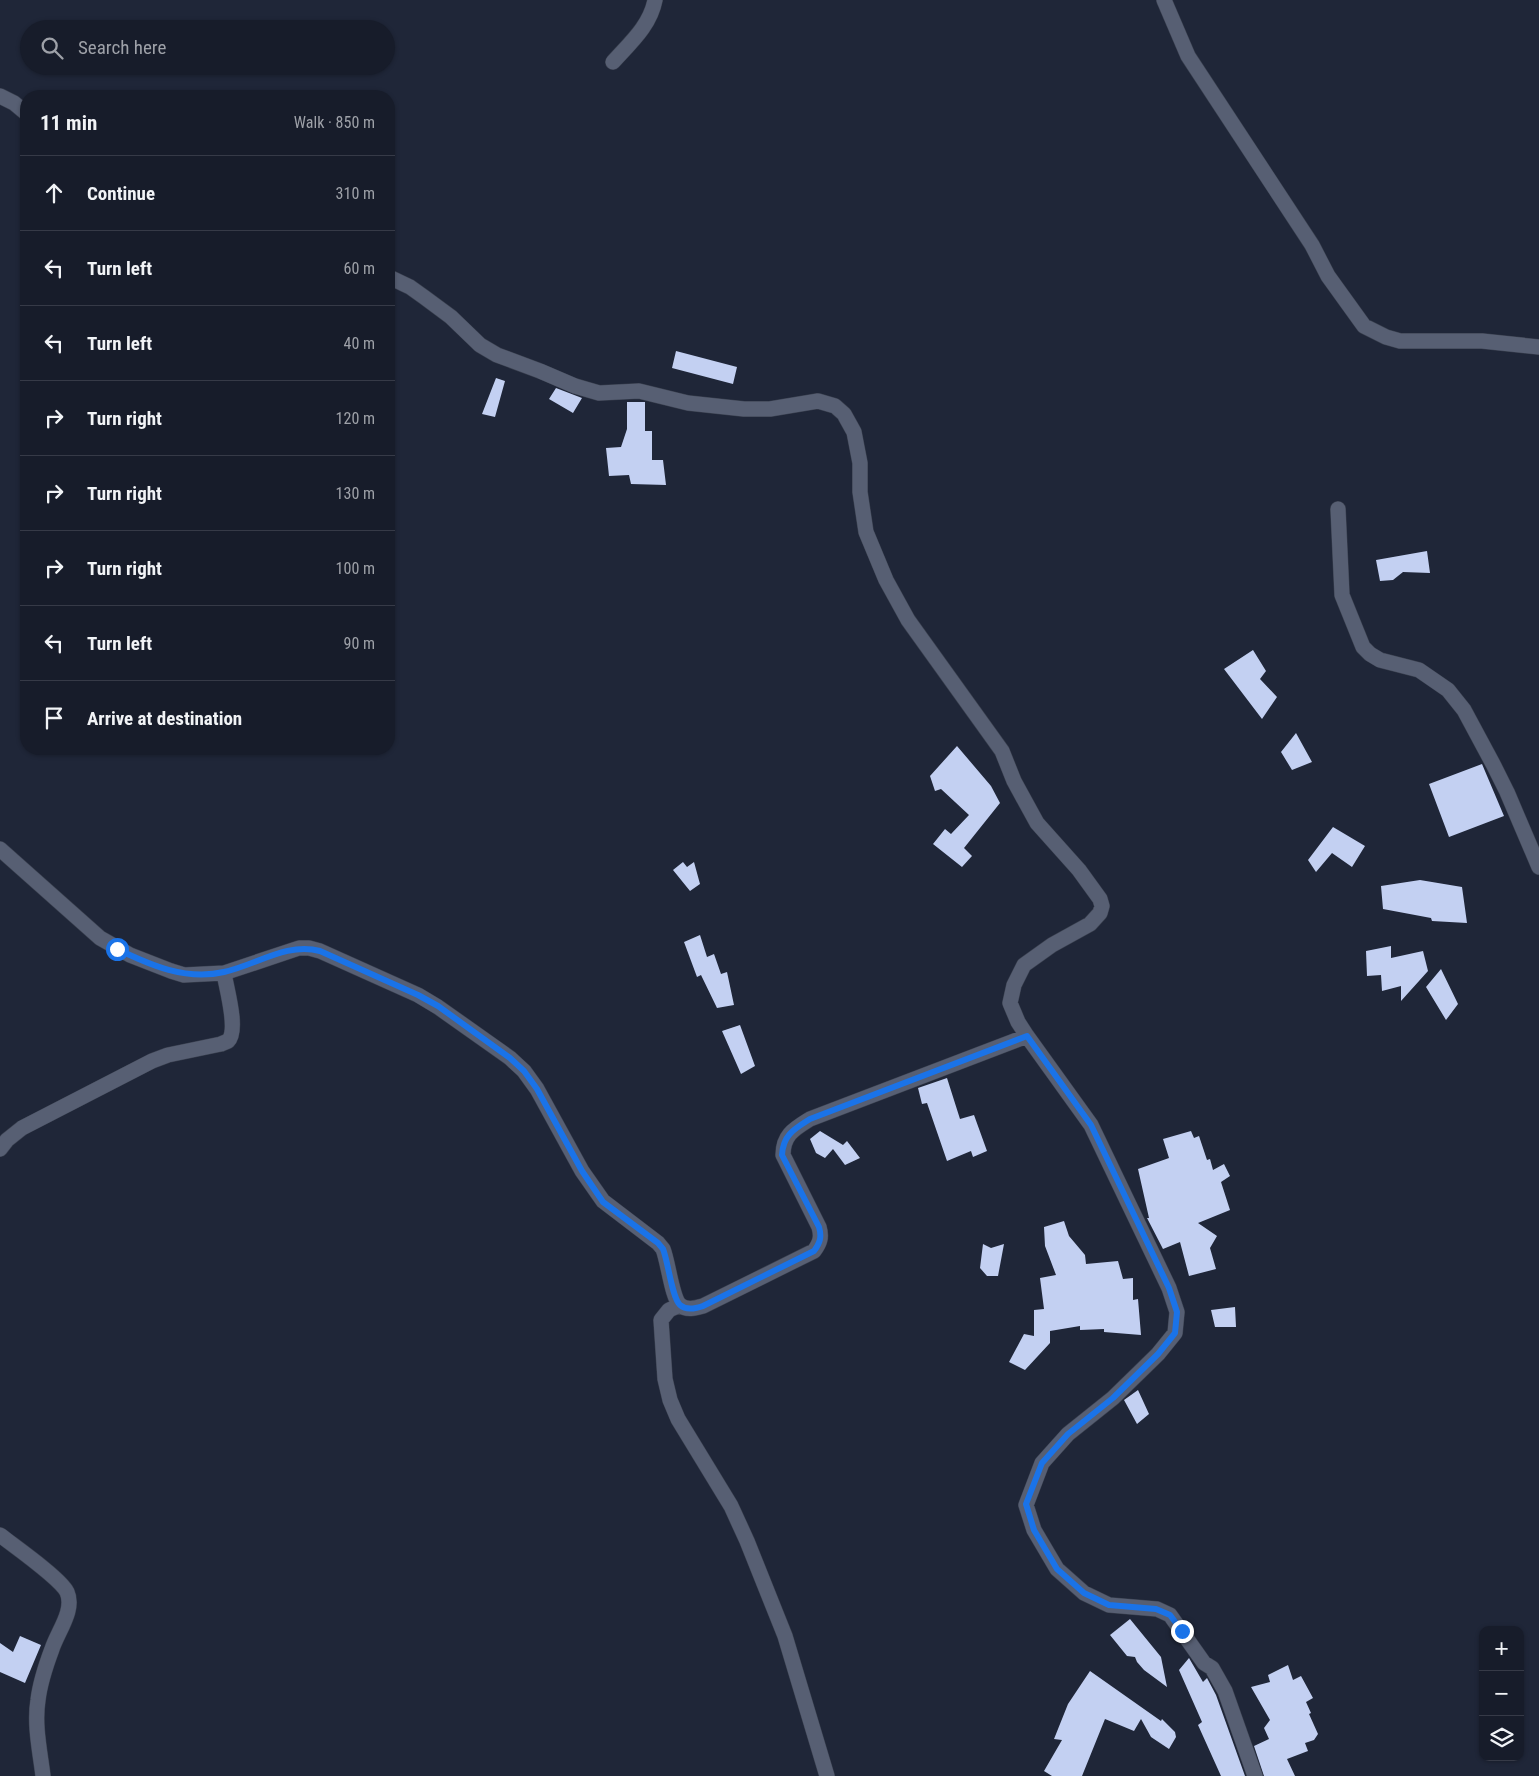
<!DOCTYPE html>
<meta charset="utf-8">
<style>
:root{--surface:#171c2a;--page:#202532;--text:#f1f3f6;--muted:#9ea1a8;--line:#363a47}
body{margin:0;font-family:"Roboto Condensed",sans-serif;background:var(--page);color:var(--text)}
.controls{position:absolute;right:15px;bottom:15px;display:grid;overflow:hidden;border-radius:10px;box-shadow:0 1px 4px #0004}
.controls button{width:45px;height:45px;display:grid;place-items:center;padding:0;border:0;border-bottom:1px solid var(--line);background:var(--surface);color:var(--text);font:25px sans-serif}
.stop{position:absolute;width:15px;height:15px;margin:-11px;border:4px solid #1a73e8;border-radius:50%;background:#fff}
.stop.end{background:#1a73e8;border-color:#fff;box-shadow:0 1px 5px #0008}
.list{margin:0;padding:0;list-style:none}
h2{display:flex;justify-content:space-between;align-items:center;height:65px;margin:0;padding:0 20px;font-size:21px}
h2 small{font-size:16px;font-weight:400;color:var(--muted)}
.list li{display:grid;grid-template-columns:32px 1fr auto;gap:15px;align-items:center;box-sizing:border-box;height:75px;padding:0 20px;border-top:1px solid var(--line)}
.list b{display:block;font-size:19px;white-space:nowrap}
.list em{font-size:16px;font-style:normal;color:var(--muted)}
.icon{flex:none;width:28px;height:28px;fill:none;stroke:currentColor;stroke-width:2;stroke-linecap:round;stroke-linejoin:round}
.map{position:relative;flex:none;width:1539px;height:1776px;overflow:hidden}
.search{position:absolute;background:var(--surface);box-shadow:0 1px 4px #0004;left:20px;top:20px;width:375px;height:55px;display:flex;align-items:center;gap:12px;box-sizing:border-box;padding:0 18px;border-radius:28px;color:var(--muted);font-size:19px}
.panel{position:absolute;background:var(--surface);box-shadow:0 1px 4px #0004;left:20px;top:90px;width:375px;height:665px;border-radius:20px}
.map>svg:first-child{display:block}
.building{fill:#c3d0f2}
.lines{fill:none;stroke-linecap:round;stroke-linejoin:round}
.street-casing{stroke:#3a404f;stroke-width:16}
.street{stroke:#575f73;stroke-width:15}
.route{stroke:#1a73e8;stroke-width:6}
</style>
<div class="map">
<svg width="1539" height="1776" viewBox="0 0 1539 1776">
<rect width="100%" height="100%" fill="#1f2638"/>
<path class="building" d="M676 351 737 367 733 384 672 368Z
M496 378 505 381 495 417 482 414Z
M556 388 582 398 573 413 549 399Z
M627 402H645V431H652V460H663L666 485 631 484 629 475 609 476 606 448 621 447 627 429Z
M1427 551 1430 573 1403 572 1393 580 1380 581 1376 560Z
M1253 650 1266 671 1260 679 1277 697 1262 719 1224 669Z
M1296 733 1312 762 1292 770 1281 752Z
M957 746 991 786 1000 803 964 848 972 856 962 867 933 844 945 829 951 834 969 815 941 789 935 791 930 776Z
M1482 764 1504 816 1449 837 1429 784Z
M1333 827 1365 846 1352 867 1332 853 1316 872 1308 860Z
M683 862 687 867 694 862 700 884 690 891 673 870Z
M1420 880 1462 887 1467 923 1432 921 1431 918 1383 909 1381 886Z
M700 935 707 957 714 954 721 974 727 972 734 1005 717 1008 701 975 697 977 684 942Z
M1391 946V958L1423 951 1428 971 1401 1001V986L1382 991 1381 975 1367 976 1366 951Z
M1441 969 1458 1004 1446 1020 1426 987Z
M740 1025 755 1066 741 1074 722 1031Z
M947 1078 960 1119 974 1115 987 1151 973 1157 971 1151 947 1161 927 1103 922 1104 918 1088Z
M820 1131 843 1145 847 1141 860 1158 845 1165 833 1149 825 1158 816 1153 810 1139Z
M1191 1131 1194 1138 1199 1136 1207 1160 1210 1159 1213 1170 1224 1164 1230 1176 1221 1182 1230 1210 1198 1223 1217 1236 1210 1248 1216 1269 1189 1276 1180 1242 1163 1249 1147 1218H1149L1138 1169 1169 1158 1163 1139Z
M1064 1221 1069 1236 1085 1255 1086 1264 1118 1261 1123 1279 1133 1278V1300L1138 1299 1141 1335 1104 1332V1329L1080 1330V1326L1050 1331V1343L1025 1370 1009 1362 1024 1334 1034 1336V1310L1044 1309 1040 1278 1056 1275 1045 1246 1044 1227Z
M983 1244 991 1248 1004 1244 998 1276H987L980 1268Z
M1235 1307 1236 1327H1215L1211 1310Z
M1138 1390 1149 1414 1137 1424 1124 1400Z
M1130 1619 1161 1657 1167 1687 1144 1670 1137 1662 1135 1657 1127 1656 1110 1635Z
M20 1636 41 1645 25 1683 0 1672V1643L13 1652Z
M1189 1658 1203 1682 1207 1678 1216 1695 1245 1776H1221L1198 1725 1202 1722 1179 1670Z
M1288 1665 1293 1680 1301 1676 1313 1698 1306 1702 1311 1713 1309 1714 1318 1734 1314 1740 1305 1743 1308 1751 1287 1759 1295 1776H1264L1254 1746 1269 1739 1264 1728 1270 1720 1251 1687 1270 1682 1268 1675Z
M1090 1671 1161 1721 1162 1719 1175 1732 1176 1737 1169 1749 1151 1737 1141 1719 1134 1731 1105 1719 1082 1776H1052L1044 1771 1062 1740 1054 1739 1068 1704Z"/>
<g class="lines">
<g class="street-casing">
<path id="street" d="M1164 0 1188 56 1312 245 1328 276 1364 326 1386 337 1400 341H1482L1539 347
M613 62C630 43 650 26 655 0
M0 96 14 103 26 113
M389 277 410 287 424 297 451 317 480 345 497 355 540 371 575 386 599 393 639 391 688 403 744 409H770L818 401 835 406 844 414 854 432 860 463V492L866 532 886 580 908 620 1002 751 1014 781 1037 823 1079 870 1100 899 1102 906 1100 913 1090 924 1052 945 1024 965 1014 985 1010 1003 1018 1022 1027 1036 1091 1125 1169 1288 1177 1312 1175 1333 1158 1354 1113 1398 1068 1434 1042 1463 1026 1505 1034 1530 1057 1569 1084 1593 1109 1605 1157 1609 1170 1615 1204 1663 1212 1668 1225 1691 1255 1776
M1338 509 1342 595 1363 647 1370 654 1380 660 1419 670 1448 690 1464 710 1493 764 1507 792 1539 867
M0 849 100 938 130 955 171 971 184 975 224 973 299 948H309L320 951 418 995 438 1007 510 1058 524 1071 537 1089 582 1171 603 1201 658 1243 663 1249C668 1261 672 1298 680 1305 687 1311 696 1308 703 1306L814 1251C820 1243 822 1237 819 1227L783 1155C783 1135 794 1129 810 1119L1027 1036
M0 1149 7 1140 22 1128 152 1061 168 1055 221 1044C223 1043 226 1042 228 1041 239 1030 226 987 224 973
M680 1305 669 1310 661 1320 665 1379 670 1400 678 1419 731 1506 747 1541 785 1636 827 1776
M0 1535C14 1546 60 1578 67 1592 75 1610 58 1631 52 1649 46 1665 40 1683 38 1700 34 1725 40 1751 43 1776"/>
</g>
<use href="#street" class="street"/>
</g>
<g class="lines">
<path class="route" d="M117 949C150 965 186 981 224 972 256 965 287 942 320 951L418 995 438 1006 510 1058 524 1071 537 1089 582 1171 603 1202 658 1243 663 1249C668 1261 672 1298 680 1305 687 1311 696 1308 703 1306L814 1251C820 1243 822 1237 819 1227L782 1155C783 1135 794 1129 810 1119L1027 1036 1091 1125 1169 1288 1177 1312 1175 1333 1158 1354 1113 1398 1068 1434 1042 1463 1026 1504 1034 1530 1057 1569 1084 1593 1109 1605 1156 1609 1170 1615 1182 1631"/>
</g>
</svg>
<div class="controls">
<button>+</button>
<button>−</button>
<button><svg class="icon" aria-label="layers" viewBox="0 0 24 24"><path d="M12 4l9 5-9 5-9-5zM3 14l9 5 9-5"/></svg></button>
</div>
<div class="stop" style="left:117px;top:949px"></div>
<div class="stop end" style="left:1182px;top:1631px"></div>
<div class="search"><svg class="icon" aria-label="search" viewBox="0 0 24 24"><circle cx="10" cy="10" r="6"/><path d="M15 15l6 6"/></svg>Search here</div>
<section class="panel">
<h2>11 min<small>Walk · 850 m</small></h2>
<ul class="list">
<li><svg class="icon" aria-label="ahead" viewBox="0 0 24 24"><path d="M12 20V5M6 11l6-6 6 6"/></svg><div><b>Continue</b></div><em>310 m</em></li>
<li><svg class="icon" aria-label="left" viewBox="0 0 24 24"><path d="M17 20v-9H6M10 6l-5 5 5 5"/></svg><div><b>Turn left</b></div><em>60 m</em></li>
<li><svg class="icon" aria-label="left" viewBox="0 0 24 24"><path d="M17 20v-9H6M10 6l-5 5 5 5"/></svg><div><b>Turn left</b></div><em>40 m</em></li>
<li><svg class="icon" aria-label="right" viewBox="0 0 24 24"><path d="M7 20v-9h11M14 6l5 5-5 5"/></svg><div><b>Turn right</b></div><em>120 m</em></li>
<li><svg class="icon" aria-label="right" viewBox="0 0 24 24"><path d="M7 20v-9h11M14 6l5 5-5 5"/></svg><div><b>Turn right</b></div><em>130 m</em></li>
<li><svg class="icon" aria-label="right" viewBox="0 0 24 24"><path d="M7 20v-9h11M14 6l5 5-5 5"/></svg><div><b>Turn right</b></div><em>100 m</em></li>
<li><svg class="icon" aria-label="left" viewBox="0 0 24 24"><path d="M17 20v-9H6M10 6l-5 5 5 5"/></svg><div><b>Turn left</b></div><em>90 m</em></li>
<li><svg class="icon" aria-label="arrive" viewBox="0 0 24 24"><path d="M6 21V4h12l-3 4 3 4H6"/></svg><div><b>Arrive at destination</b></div></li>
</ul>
</section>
</div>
